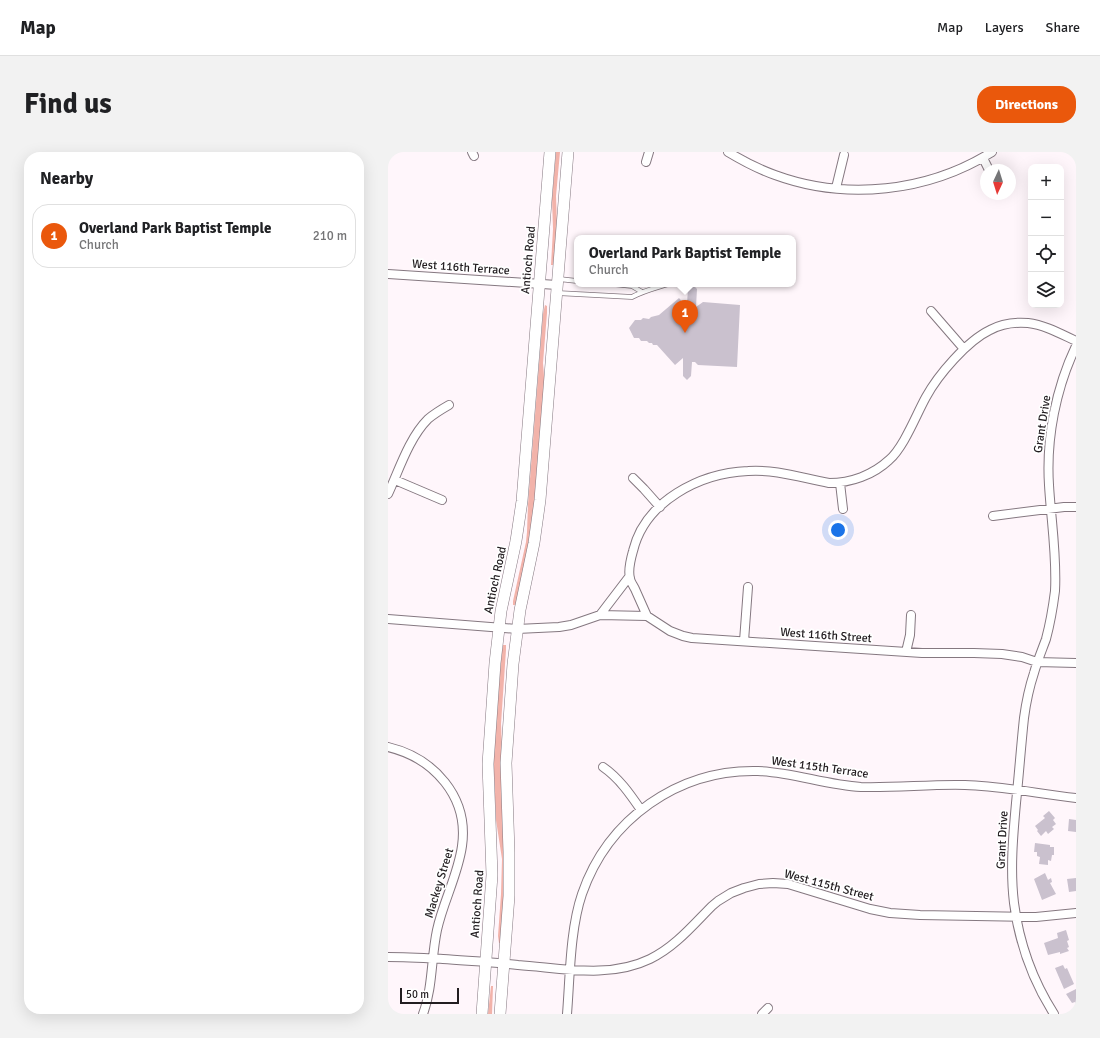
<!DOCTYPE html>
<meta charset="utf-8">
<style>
:root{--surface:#fff;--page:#f2f2f2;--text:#202124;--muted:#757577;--line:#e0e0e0;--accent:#ea580c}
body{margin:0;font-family:Signika,sans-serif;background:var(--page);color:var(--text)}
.controls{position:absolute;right:12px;top:12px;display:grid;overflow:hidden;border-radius:8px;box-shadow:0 4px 16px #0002}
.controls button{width:36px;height:36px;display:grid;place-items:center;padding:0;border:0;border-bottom:1px solid var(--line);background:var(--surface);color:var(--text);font:20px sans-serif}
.compass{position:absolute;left:592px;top:12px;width:36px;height:36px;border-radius:50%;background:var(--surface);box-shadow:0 4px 16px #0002;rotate:184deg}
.scale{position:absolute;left:12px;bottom:10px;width:59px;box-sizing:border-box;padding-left:4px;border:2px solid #221d20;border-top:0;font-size:11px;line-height:14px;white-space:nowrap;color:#221d20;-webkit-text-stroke:3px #fff;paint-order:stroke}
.you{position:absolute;left:450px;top:378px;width:14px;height:14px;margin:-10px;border:3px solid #fff;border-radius:50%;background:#1a73e8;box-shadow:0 0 0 6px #1a73e833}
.badge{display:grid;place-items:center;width:26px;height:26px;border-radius:50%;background:var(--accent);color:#fff;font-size:13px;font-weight:700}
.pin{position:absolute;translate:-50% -33px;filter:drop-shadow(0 1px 2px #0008)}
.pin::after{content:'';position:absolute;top:21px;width:14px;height:12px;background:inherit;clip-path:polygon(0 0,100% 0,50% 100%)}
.popup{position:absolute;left:186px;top:83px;width:222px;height:52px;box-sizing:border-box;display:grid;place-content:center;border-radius:8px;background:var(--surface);filter:drop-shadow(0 1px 3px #0005);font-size:13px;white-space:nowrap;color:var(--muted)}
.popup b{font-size:15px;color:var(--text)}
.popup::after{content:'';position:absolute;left:50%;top:100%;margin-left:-8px;border:8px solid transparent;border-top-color:var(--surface)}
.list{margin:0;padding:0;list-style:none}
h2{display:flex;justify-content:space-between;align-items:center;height:52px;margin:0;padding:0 16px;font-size:17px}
h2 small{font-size:13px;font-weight:400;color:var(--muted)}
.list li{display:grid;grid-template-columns:26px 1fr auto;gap:12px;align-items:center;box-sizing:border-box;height:64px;margin:0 8px 8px;padding:0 8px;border:1px solid var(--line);border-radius:16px}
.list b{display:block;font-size:15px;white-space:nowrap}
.list p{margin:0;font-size:13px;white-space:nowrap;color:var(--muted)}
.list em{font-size:13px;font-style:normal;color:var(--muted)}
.icon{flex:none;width:22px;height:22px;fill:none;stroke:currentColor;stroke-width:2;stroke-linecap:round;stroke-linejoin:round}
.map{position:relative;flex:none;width:688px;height:862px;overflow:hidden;border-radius:16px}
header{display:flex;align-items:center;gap:24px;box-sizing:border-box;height:56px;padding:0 20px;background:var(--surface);border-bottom:1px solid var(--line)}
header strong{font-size:19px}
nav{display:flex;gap:22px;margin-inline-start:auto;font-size:14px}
.intro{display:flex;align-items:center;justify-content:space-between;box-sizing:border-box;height:96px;padding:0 24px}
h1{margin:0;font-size:28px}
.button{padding:10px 18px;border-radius:16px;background:var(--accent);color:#fff;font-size:14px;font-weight:700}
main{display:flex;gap:24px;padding:0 24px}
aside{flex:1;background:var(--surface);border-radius:16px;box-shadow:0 4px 16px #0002}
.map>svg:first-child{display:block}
.green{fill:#f2b3aa}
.building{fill:#cac1ce}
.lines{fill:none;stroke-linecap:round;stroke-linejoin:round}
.service-casing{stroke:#857880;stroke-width:5.5}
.minor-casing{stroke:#857880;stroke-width:10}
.secondary-casing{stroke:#857880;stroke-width:12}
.service{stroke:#fff;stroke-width:4}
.minor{stroke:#fff;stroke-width:8}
.secondary{stroke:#fff;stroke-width:11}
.labels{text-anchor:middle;stroke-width:3.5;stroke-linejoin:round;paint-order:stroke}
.street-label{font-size:12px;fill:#221d20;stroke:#fff}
</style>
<header>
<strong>Map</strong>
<nav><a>Map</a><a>Layers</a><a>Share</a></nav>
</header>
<div class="intro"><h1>Find us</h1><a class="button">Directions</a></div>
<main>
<aside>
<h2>Nearby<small></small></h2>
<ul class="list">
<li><span class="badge">1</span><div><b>Overland Park Baptist Temple</b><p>Church</p></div><em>210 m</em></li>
</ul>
</aside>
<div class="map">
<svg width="688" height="862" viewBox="0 0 688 862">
<rect width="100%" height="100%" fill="#fff6fb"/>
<path class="green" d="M168 0H172L168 44 169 73 166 113H163L165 77 164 47Z
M157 153 159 154V161L155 211 157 236 145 372 128 453H125V449L138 390 139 380 140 352 155 162Z
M115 493H118V498L113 572 114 596 118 711 113 791H111L110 784 113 742 114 707 108 668 106 622V596L112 518 114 498Z
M103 834H105L104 862H100Z"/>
<path class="building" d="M305 133 309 137 308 155 315 150 352 153 349 215 310 213 307 210H304L303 224 299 228 295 224V206L287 213 269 193H265L264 191H261L259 189H253L251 186H246L241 176 247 168H253L255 166 261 167 263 165 271 163 291 146 298 154 299 152 300 136Z
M661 659 667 666 665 668 668 672 664 675 666 677 660 682 658 679 653 684 649 679 650 678 647 674 657 666 655 664Z
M681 667 688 668V680L680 679Z
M647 691 662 693V695H666V703H664L663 709 660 708V713L651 712 652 705 649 704V700H646Z
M657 721 660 728 663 726 664 730 662 731 668 742 654 748 646 727Z
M688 726V739L681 740 679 727Z
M678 778 681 788 679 789 681 795 679 796 681 799 672 802V800L660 803 656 791 670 786 669 781Z
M675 813 677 817 679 816 686 832 676 837 667 816Z
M688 837V852L687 850 684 851 678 842Z"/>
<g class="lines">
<g class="service-casing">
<path id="service" d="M171 127 189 129
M226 132 244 134 254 140
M169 141 244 145C255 139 267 136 280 132"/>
</g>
<g class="minor-casing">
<path id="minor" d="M84 0 86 4
M340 0C355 9 370 17 387 23 458 49 540 40 604 0
M595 6 601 18
M258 10 261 0
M448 36 456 3
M0 122 169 133
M543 159 576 197
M245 326 256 337 272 355
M7 328 54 348
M452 331 455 357
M0 342C11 318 21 286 40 267 46 262 54 257 61 253
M605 364 676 355H688
M212 463 241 425
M259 464C255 455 251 446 247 437 245 433 242 429 242 426 240 419 243 406 245 399 257 349 312 321 360 319 387 317 414 326 441 331 463 331 485 323 501 308 516 295 528 263 538 245 550 223 579 189 602 178 613 172 627 170 640 171 657 173 673 182 688 189
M0 467 129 477 171 475 183 473 212 463 259 464 282 479 295 484 304 486 534 501H586L614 502 634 505 649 510 688 511
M356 489 360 435
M518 500 522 483 523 463
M0 595C46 606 81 645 74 694 70 723 55 750 49 778 43 806 45 835 35 862
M215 615C231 626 242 642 253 658
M0 805C18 805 36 806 55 807 80 809 105 810 130 813 174 816 221 827 262 807 287 795 305 773 324 754L330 749 343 741 356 736 371 732 385 731 400 732 482 757 502 761 532 763 648 765 688 761
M179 862C182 825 182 777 194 742 220 667 290 617 370 619 404 620 438 633 473 635 508 636 543 632 577 633 615 634 651 642 688 646
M374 862 380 856
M666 862C645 829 631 790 626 751 622 718 625 684 628 651 631 622 633 594 636 566 638 551 641 536 646 521 649 510 654 498 658 487 662 472 665 455 667 439 669 403 663 368 661 333 658 286 668 236 688 194"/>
</g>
<g class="secondary-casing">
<path id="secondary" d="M94 862 104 723 100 612 107 511 113 459 128 389 134 349 162 0
M112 862 121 744V700L118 611 125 512 132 458 146 391 152 348 180 0"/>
</g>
<use href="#service" class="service"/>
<use href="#minor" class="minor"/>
<use href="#secondary" class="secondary"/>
</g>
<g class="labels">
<g class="street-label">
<text transform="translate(140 108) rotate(-85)" y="4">Antioch Road</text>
<text transform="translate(73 115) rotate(4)" y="4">West 116th Terrace</text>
<text transform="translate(654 272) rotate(-81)" y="4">Grant Drive</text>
<text transform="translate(107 428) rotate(-78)" y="4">Antioch Road</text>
<text transform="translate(438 483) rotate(4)" y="4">West 116th Street</text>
<text transform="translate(432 615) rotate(8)" y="4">West 115th Terrace</text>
<text transform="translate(614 688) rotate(-87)" y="4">Grant Drive</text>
<text transform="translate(51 731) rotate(-73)" y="4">Mackey Street</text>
<text transform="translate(441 733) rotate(15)" y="4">West 115th Street</text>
<text transform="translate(89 752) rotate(-86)" y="4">Antioch Road</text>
</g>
</g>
</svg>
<div class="controls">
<button>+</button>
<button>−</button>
<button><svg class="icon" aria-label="locate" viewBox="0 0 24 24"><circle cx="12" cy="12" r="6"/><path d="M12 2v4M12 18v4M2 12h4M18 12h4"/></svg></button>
<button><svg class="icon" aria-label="layers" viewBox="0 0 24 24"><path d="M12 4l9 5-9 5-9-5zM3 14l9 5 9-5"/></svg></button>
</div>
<svg class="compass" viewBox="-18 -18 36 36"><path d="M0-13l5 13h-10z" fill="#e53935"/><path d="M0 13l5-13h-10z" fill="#757577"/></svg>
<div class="scale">50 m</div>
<div class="you"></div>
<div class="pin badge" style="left:297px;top:181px">1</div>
<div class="popup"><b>Overland Park Baptist Temple</b>Church</div>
</div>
</main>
